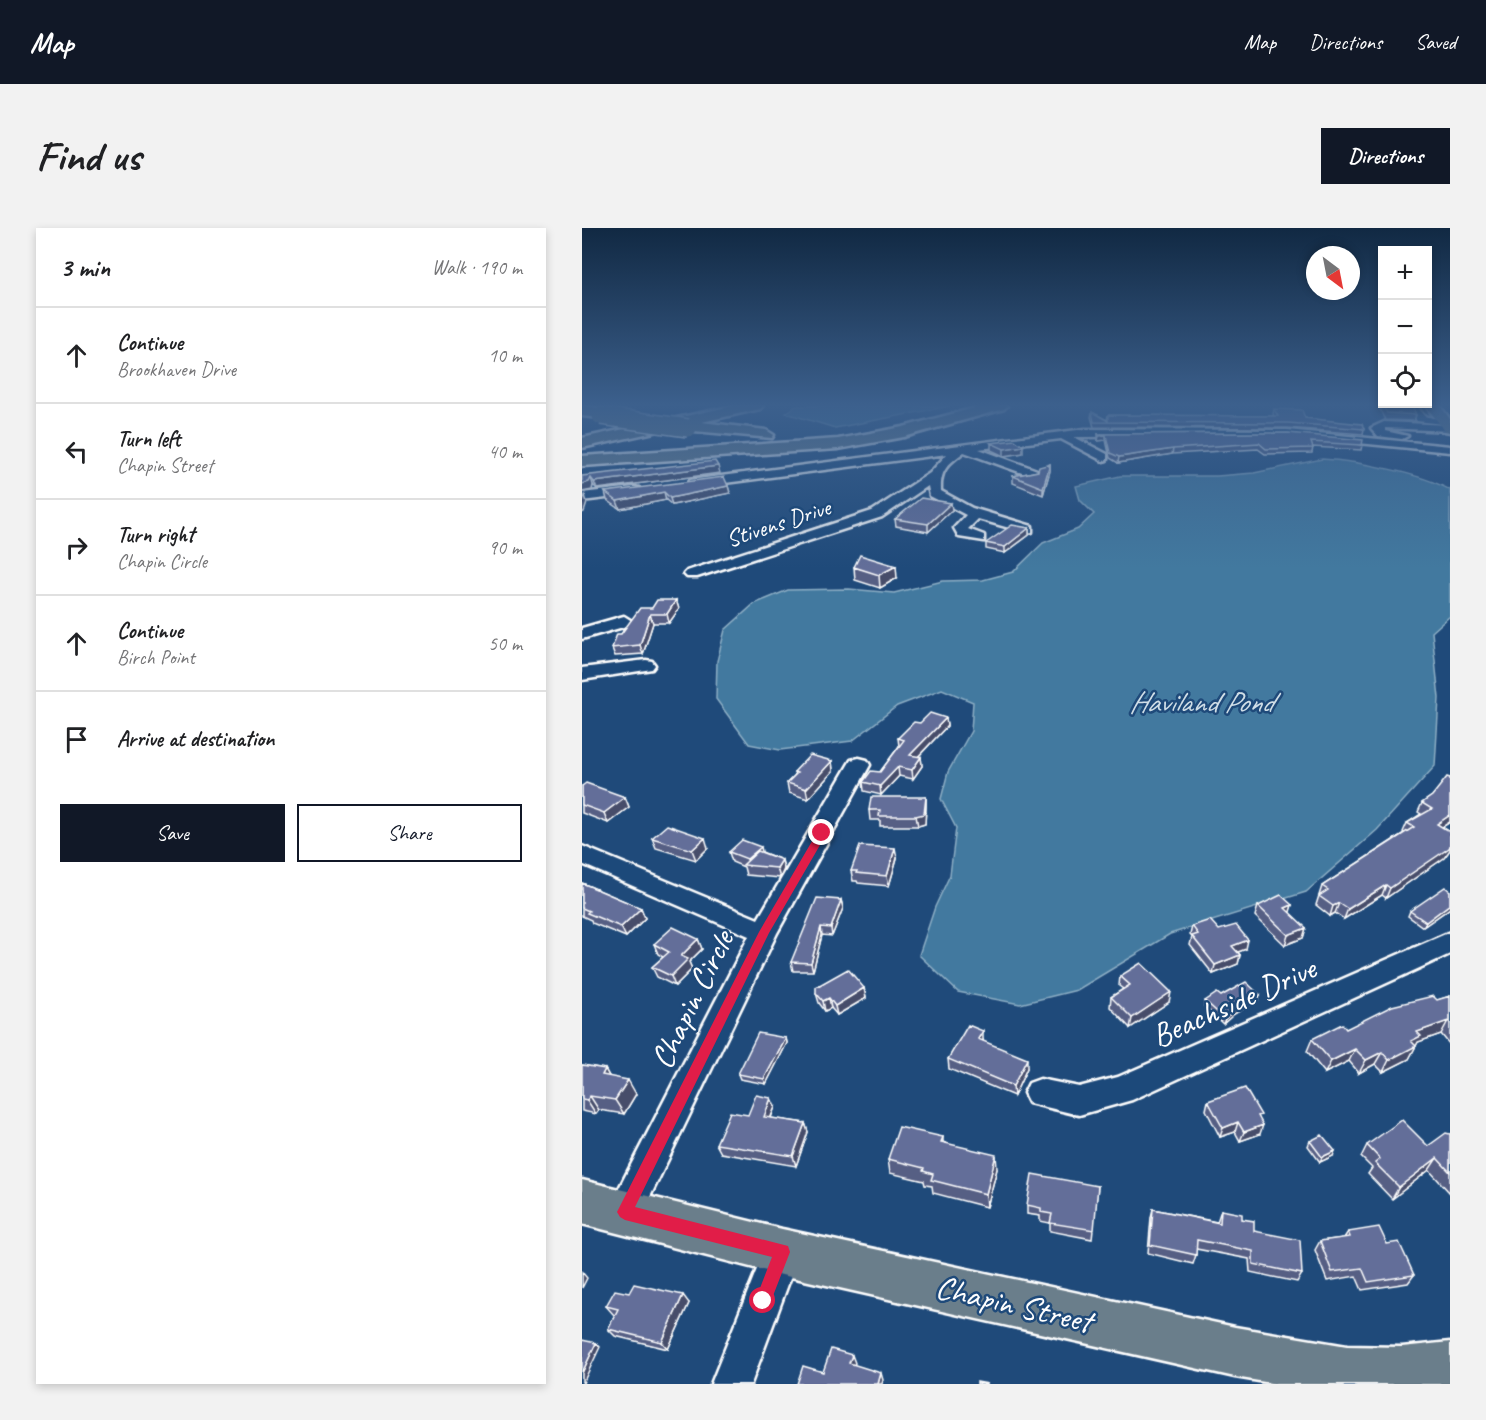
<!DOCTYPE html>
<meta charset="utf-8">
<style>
:root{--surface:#fff;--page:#f2f2f2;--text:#202124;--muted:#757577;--line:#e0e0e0;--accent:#111827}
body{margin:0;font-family:Caveat,sans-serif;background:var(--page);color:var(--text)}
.controls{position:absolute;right:18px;top:18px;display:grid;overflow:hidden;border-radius:0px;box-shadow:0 3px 9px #0003}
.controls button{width:54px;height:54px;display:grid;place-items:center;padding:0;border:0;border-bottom:2px solid var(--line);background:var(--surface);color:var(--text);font:30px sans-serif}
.compass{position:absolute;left:724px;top:18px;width:54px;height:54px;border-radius:50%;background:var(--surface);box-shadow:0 3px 9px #0003;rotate:148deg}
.stop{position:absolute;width:18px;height:18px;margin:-14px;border:4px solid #e11d48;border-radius:50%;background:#fff}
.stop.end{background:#e11d48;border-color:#fff;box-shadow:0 2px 6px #0008}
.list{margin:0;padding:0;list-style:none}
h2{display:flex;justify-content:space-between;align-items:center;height:78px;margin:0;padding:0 24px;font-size:26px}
h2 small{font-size:20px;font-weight:400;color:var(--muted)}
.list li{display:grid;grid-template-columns:39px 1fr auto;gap:18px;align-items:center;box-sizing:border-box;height:96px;padding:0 24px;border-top:2px solid var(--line)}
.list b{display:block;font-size:22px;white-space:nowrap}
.list p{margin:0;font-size:20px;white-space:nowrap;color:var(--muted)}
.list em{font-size:20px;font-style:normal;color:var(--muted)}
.actions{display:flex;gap:12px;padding:18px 24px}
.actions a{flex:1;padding:14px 0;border:2px solid var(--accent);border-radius:0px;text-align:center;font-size:21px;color:var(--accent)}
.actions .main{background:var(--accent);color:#fff}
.icon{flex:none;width:33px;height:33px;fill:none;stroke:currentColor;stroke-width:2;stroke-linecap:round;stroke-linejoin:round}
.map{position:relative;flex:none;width:868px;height:1156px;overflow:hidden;border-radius:0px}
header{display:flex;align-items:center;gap:36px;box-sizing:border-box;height:84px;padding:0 30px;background:var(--accent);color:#fff}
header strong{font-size:28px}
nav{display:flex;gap:33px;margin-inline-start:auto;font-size:21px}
.intro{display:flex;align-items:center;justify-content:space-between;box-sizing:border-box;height:144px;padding:0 36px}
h1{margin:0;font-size:42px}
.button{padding:15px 27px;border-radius:0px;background:var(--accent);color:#fff;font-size:21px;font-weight:700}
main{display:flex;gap:36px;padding:0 36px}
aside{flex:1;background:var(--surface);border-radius:0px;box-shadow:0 3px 9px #0003}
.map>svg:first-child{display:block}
.water{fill:#42799f;stroke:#8eafc5;stroke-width:1.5}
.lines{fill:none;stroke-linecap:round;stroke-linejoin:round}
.minor-casing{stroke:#fff;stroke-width:5}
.major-casing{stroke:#fff;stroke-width:5}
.highway-casing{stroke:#fff;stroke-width:5}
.minor{fill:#1f4a7a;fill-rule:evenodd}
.major{fill:#6b7e8b;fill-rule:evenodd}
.highway{fill:#6b7e8b;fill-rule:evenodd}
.highway-bridge-casing{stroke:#fff;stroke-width:20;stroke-linecap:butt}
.highway-bridge{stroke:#6b7e8b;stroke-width:17}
.wall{fill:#565f84;stroke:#fff;stroke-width:1.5}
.shaded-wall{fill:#464d6b;stroke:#fff;stroke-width:1.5}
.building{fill:#646e99;stroke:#fff;stroke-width:1.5}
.route{fill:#e11d48}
.labels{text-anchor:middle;stroke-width:5;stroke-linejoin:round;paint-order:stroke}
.far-street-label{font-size:24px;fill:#fff;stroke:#1f4a7a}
.water-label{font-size:30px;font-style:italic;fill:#d0dee7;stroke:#1f4a7a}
.near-street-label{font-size:33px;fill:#fff;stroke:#1f4a7a}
</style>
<header>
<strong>Map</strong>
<nav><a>Map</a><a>Directions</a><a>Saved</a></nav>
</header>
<div class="intro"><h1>Find us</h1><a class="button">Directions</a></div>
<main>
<aside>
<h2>3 min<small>Walk · 190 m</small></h2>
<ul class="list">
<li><svg class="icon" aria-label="ahead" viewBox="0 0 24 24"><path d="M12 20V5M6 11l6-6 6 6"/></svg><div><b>Continue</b><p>Brookhaven Drive</p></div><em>10 m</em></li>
<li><svg class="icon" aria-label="left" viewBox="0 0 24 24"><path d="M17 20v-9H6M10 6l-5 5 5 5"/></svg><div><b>Turn left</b><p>Chapin Street</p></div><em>40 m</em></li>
<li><svg class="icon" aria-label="right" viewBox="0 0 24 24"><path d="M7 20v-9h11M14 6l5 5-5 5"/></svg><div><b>Turn right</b><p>Chapin Circle</p></div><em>90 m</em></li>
<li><svg class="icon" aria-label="ahead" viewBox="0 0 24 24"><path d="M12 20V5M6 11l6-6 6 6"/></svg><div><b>Continue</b><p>Birch Point</p></div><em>50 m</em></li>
<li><svg class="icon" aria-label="arrive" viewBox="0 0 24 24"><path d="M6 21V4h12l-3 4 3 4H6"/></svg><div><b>Arrive at destination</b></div></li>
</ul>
<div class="actions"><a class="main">Save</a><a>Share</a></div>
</aside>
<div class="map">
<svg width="868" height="1156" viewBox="0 0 868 1156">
<rect width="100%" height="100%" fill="#1f4a7a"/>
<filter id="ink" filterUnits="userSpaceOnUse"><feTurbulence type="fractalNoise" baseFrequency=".0167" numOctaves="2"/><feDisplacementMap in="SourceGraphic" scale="12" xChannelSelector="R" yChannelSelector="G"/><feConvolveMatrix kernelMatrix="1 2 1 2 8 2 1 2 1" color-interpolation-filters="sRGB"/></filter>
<g filter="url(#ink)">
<path class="water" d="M214 178H368L253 200 204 185Z
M740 231C774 233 839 245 868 262V388L850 404 857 470 853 538 795 602 724 664 588 706 495 762 438 776 376 764 337 727 353 679 368 647 374 600 359 571 366 544 389 503 391 474 360 461 315 478 270 513 198 522 167 516 134 471 135 433 143 402 172 376 206 362 267 361 312 365 361 353 401 352 431 344 461 315 496 301 512 286 498 272 494 258 538 248H635L672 245Z"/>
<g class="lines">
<g class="minor-casing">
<path id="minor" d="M825 178H835L842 188 866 193 861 196 835 193Z
M802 194 868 197V203L803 200V203L826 208 820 211 796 208 789 200Z
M503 201 705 202 868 218V224L705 208 492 209 525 226V232L521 233 479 211 397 221 455 242V248L451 249 382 224C365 237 358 242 359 263L390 280 450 298V304L445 305 396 291 386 301 402 307V313L377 309 372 300 384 287 348 268 346 258 300 289 115 349H105L102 346 105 343 290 283 348 245 365 226 112 259 106 255 108 252Z
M52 259 57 260V266L0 273V265Z
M42 388 50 393 48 397 0 411V400Z
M64 432 70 433 73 437 70 441 0 452V440Z
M277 530 285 532 288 537 195 705 55 996 43 1001 31 996 26 984 31 972 167 708 0 636V618L176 691 266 537 269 532Z
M868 704V726L550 872 497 887 447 875 442 865 447 855 458 851 497 859 536 849Z
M200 1006 213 1011 218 1024 169 1156H129L187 1011Z"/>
</g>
<g class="major-casing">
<path id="major" d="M844 178H858L868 191V204L863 203Z
M0 952 200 1001 653 1099 765 1118 820 1119 868 1114V1156H695L653 1149 200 1047 0 996Z"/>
</g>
<g class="highway-casing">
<path id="highway" d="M0 178 28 181 36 186 28 191 0 188Z
M151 178H181L178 181 120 194 184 202 192 207 190 210 112 203 106 201 104 197 0 220V210Z
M400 178H425L422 181 322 209 256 221 0 238V228L256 211 321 199Z"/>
</g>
<use href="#minor" class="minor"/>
<use href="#major" class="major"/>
<use href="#highway" class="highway"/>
<g class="highway-bridge-casing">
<path id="highway-bridge" d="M19 188 106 200"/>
</g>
<use href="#highway-bridge" class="highway-bridge"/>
</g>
<path class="wall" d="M796 178H830L834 187 832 193 803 192Z
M692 181 723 190 782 201 781 206 705 200 512 199 509 189 510 184 525 192 526 187 692 188 691 186Z
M706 205 780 217 779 222 731 219 730 225 683 226 676 221 590 226 536 235 528 230 524 212 516 213V206Z
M409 215 441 225 422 228 409 222Z
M468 236V243L461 267 431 255V248L456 243Z
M138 245 15 261 11 257 10 262 0 264V248Z
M146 258 148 265 90 277 84 272 38 281 25 272 23 264Z
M370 282 346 304 314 298 313 291Z
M447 300V307L423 325 404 321V315Z
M272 339 315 350 298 360 273 352Z
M94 372 97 381 87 395H71L61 426 33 428 30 420 39 406 70 380Z
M364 490 365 498 336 529H339L340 538 331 551 317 548 299 567 282 563 281 554 298 544 317 518 316 510 338 495Z
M250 533 251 543 226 571 207 565 205 555 213 547 212 544Z
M868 550V594L860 599 868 604V622L862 630 804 670 800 667 762 691 753 685 748 688 734 677 740 658 822 605 821 604 825 595 839 586 836 584 840 575 850 568Z
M0 558 43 569 47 579 26 595 0 585Z
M344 569V579L343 596 336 598H298V592H288L287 582Z
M70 610 126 620 114 632 74 620Z
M147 624H180L200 632 202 641 198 650 164 647 162 639 150 634Z
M315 630 307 658 276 655 275 653H271L269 643Z
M0 655 59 680 63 690 44 709 10 695 9 692 0 688Z
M868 663V680L841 699 826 688 828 683Z
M259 672 261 680 250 708 240 707 231 743H211L209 734Z
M710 677 707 685 724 700 721 710 703 717 673 688 676 678Z
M610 698 637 702 664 721 656 724 658 727 656 736 631 746 608 717 610 709 608 707Z
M116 711 120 721 107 734 110 741 93 758 75 749 70 739 81 729 76 726 72 716Z
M538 748 587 774 548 800 528 779 529 769 541 761 537 758Z
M282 760 284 770 255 787 249 780 243 783 237 775 234 765Z
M639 768 676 772 652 786 641 796 622 778 623 773Z
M868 768V817L859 806 836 814 827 831 801 844 793 836 777 845 767 833 743 845 725 823 730 811 764 801Z
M204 810 205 815 184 856 158 851 156 846Z
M401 812V813L445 840 432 868 367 841 366 831Z
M0 837 23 841 27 848 54 866 42 886 17 882 14 886 0 883Z
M626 873 677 890 678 906 658 913 653 904 638 909 624 882Z
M193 879 189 890 223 895 226 904 214 938 139 925 134 916Z
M868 906V965L847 942 810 971 786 946 790 940 779 929 785 917 846 918Z
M361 909V914L415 941 405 979 351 965 350 958 343 957 342 953 308 945 306 931Z
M728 913 751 928 738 934 726 918Z
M516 958 510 1011 468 1003V995L458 993V988L445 986V977Z
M571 981 635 994 639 982 660 991 672 1003 720 1046 715 1054 668 1044 667 1031 614 1021V1027L611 1036 566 1025 569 989Z
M766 1004 805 1016 832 1047 826 1055 780 1062 774 1048 745 1053 733 1022 738 1013 762 1010Z
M47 1065 107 1075 86 1121 33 1108 26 1101 33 1087 31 1086 24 1078Z"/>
<path class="shaded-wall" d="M524 207V212L516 213 517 208Z
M441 218V225L422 228V221Z
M591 221 590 226 536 235 537 229Z
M468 236V243L461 267V260Z
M136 238 138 245 15 261 12 254Z
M9 250 11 257 10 262 0 264V256Z
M146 258 148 265 90 277 88 270Z
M82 264 84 272 38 281 35 273Z
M3 267 5 275 2 284 0 285V275Z
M369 275 370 282 346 304V296Z
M447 300V307L423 325V319Z
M314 338 315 350 298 360 297 347Z
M94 372 97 381 87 395 85 386Z
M68 386 71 395 61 426 58 417Z
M364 490 365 498 329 536 328 527Z
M339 529 340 538 331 551 330 542Z
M250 533 251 543 226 571 224 561Z
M316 539 317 548 299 567 298 558Z
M43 569 47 579 26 595 22 585Z
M344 569V579L343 596 336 598 334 588Z
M868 587V594L851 605 855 596Z
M123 610 126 620 114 632 110 622Z
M868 618V622L862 630 804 670 808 660Z
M179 619 181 628 167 638 165 631Z
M313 620 315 630 307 658 305 648Z
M200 632 202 641 198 650 195 640Z
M804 657 800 667 762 691 766 681Z
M259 672 261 680 250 708 249 700Z
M757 675 753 685 748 688 751 678Z
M868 676V680L841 699 844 694Z
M710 677 707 687 703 680Z
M59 680 63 690 44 709 39 699Z
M239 699 240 707 231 743 229 735Z
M724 700 721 710 703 717 706 707Z
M116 711 120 721 107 734 110 741 93 758 89 748 99 728Z
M666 712 664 721 648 727 650 718Z
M658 727 656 736 631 746 633 737Z
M282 760 284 770 255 787 253 778Z
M589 764 587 774 548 800 550 790Z
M678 767 676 772 652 786 641 796 643 791 653 781Z
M247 770 249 780 243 783 241 773Z
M866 793 859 806 836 814 827 831 801 844 807 832 835 804Z
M401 803V812L397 821 396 811Z
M204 810 205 815 184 856 182 851Z
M773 821 767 833 743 845 749 833Z
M800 824 793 836 777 845 784 832Z
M445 831V840L432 868 431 858Z
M23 841 31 856 20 847Z
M46 852 54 866 42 886 33 872Z
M8 868 17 882 14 886 5 872Z
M189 870 193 879 185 898 182 889Z
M656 894 653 904 638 909 641 900Z
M223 895 226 904 214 938 211 928Z
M681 897 678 906 658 913 662 904Z
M753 923 751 928 738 934 740 929Z
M414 927 415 941 405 979 404 966Z
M855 930 847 942 810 971 817 959Z
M0 1044 5 1050 0 1060Z
M101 1067 107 1075 86 1121 80 1114Z
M14 1115 18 1119 1 1155 0 1154V1145Z
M270 1127 273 1135 270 1143 267 1135Z
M299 1145 301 1152 300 1156H296Z"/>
<path class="building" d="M801 178H830L834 187 805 185Z
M692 181 720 182 723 190 780 196 782 201 706 195 512 194 510 184 526 193V187L696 188Z
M706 205 781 212 780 217 729 214 731 220 684 221 677 215 591 221 537 229 528 225 524 207 517 208 516 206Z
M433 212 441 218 422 221 409 215Z
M133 233 136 238 12 254 9 250 7 254 0 256V248Z
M468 236 461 260 431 248 456 243 457 239Z
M142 249 146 258 88 270 82 264 35 273 23 264Z
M339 270 369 275 346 296 313 291Z
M430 297 447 300 423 319 404 315Z
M278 327 314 338 297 347 272 339Z
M75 372H94L85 386H68L58 417 30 420 35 406H39L58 380H70Z
M348 485 364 490 328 527 339 529 330 542 316 539 298 558 281 554 289 543 298 544 322 512 316 510 332 494 338 495Z
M228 527 250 533 224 561 205 555 215 545 212 544Z
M865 549 868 550V587L855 596 868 604V618L867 620 808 660 804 657 766 681 757 675 751 678 737 668 746 662 740 658 832 599 825 595 850 581 840 575 850 568Z
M4 555 43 569 22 585 0 577V558Z
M289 569H344L342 586 334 588H297L298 582H287Z
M85 597 123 610 110 622 70 610Z
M160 612 179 619 165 631 147 624Z
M278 618 313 620 305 648 274 645 275 643H269Z
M176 623 200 632 195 640 161 637Z
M0 655 59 680 39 699 5 685 7 683 0 680Z
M863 659 868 663V676L844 694 828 683Z
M699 667 710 677 703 680 724 700 706 707 676 678Z
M235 670 259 672 249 700 239 699 229 735 209 734Z
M628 692 637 702 654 697 666 712 650 718 658 727 633 737 610 708 616 706 610 698Z
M91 699 116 711 99 728 106 731 89 748 70 739 87 724 72 716Z
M559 735 589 764 550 790 529 769 548 757 538 748Z
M266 741 282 760 253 778 247 770 241 773 234 765V759Z
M664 754 678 767 653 781 643 791 623 773 635 765 639 768Z
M851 768 855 772 868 768V795L866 793 835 804 839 808 829 813 834 818 807 832 800 824 784 832 773 821 749 833 730 811 760 796 764 801 810 778Z
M386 797 401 803 396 811 445 831 431 858 366 831Z
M176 805 204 810 182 851 156 846Z
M0 837 23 841 20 847 46 852 33 872 8 868 5 872 0 871Z
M663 860 679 887 676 888 681 897 662 904 656 894 641 900 626 873Z
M174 867 189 870 182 889 223 895 211 928 134 916 148 884 166 887Z
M820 892 846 918 864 905 868 906V944L855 930 817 959 793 935 798 931 785 917Z
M317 899 361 909 359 914 414 927 404 966 349 952 351 946 341 943 342 940 306 931Z
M740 907 753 923 740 929 728 913Z
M450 946 516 958 512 1002 468 995 470 986 459 984V980L445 977Z
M571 981 638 995 639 982 660 986V991L672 993V1003L718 1012 720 1046 671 1036V1023L615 1012 614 1027 568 1017Z
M797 999 805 1016 817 1014 832 1047 786 1054 780 1040 750 1044 738 1013 768 1009 766 1004Z
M52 1056 101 1067 80 1114 26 1101 36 1081 24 1078 33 1062 47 1065Z
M0 1112 14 1115 0 1145Z
M249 1121 270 1127 267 1135 299 1145 296 1156H215L221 1138 241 1144Z
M395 1154 406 1156H395Z"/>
</g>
<linearGradient id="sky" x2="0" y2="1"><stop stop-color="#112943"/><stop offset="0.52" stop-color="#3c608d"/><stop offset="1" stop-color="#3c608d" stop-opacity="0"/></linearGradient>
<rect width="868" height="340" fill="url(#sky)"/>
<path class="route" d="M240 602 245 605 187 705 53 979 206 1018 208 1024 189 1073 187 1078 181 1081 175 1078 173 1073 190 1029 43 992 38 989 35 984 177 704 236 603Z"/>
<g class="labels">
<g class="far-street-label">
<text transform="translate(196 295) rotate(-18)" y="8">Stivens Drive</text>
</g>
<g class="water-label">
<text x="619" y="484">Haviland Pond</text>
</g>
<g class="near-street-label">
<text transform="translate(109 771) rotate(-64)" y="12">Chapin Circle</text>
<text transform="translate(651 773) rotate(-24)" y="12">Beachside Drive</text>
<text transform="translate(432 1075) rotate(13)" y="12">Chapin Street</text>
</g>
</g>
</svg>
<div class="controls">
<button>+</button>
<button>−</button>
<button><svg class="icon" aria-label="locate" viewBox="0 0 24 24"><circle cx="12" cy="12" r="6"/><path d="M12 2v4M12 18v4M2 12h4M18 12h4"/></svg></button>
</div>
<svg class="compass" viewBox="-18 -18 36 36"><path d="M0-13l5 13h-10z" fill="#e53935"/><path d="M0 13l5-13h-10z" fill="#757577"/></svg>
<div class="stop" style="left:181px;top:1073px"></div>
<div class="stop end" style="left:240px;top:605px"></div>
</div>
</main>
